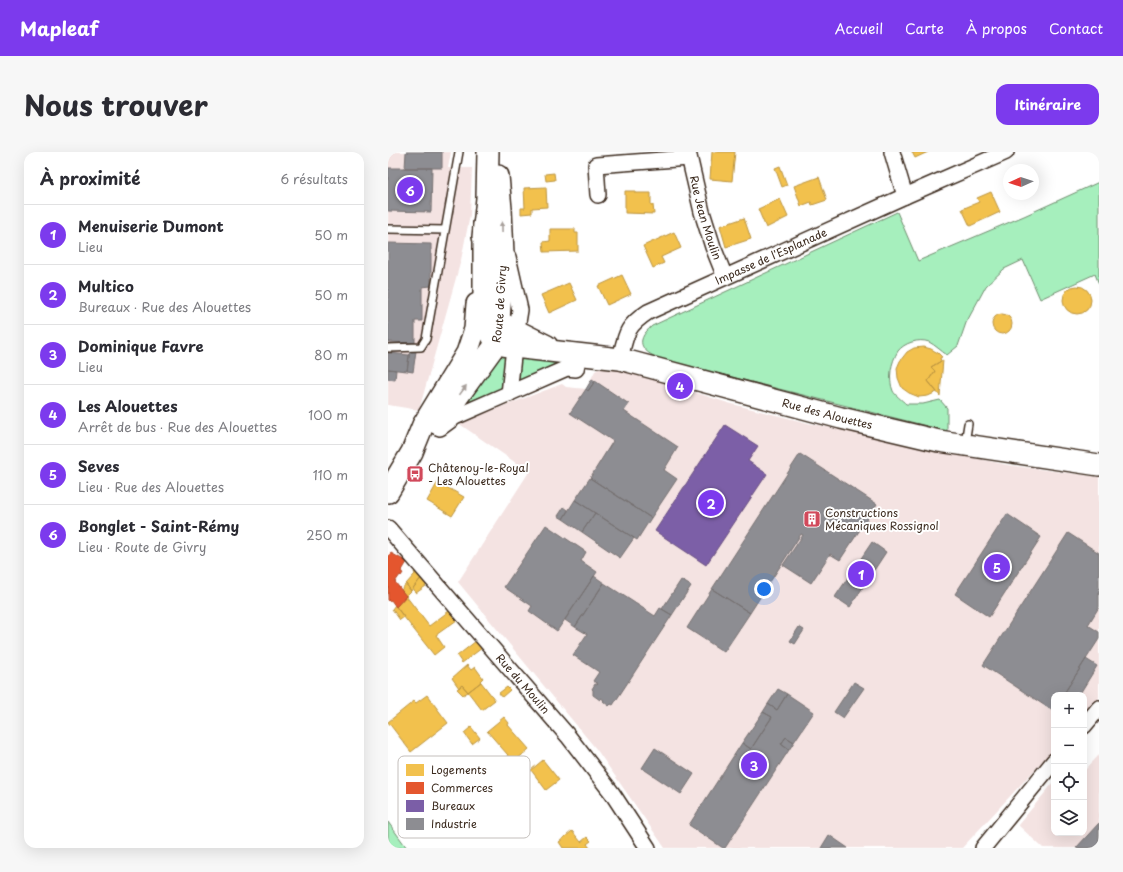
<!DOCTYPE html>
<html lang="fr">
<meta charset="utf-8">
<style>
:root{--surface:#fff;--page:#f7f7f7;--text:#2b2b33;--muted:#7c7c81;--line:#e1e1e2;--accent:#7c3aed}
body{margin:0;font-family:"Playpen Sans",sans-serif;background:var(--page);color:var(--text)}
.controls{position:absolute;right:12px;bottom:12px;display:grid;overflow:hidden;border-radius:8px;box-shadow:0 4px 16px #0002}
.controls button{width:36px;height:36px;display:grid;place-items:center;padding:0;border:0;border-bottom:1px solid var(--line);background:var(--surface);color:var(--text);font:20px sans-serif}
.compass{position:absolute;left:615px;top:12px;width:36px;height:36px;border-radius:50%;background:var(--surface);box-shadow:0 4px 16px #0002;rotate:267deg}
.you{position:absolute;left:376px;top:437px;width:14px;height:14px;margin:-10px;border:3px solid #fff;border-radius:50%;background:#1a73e8;box-shadow:0 0 0 6px #1a73e833}
.badge{display:grid;place-items:center;width:26px;height:26px;border-radius:50%;background:var(--accent);color:#fff;font-size:13px;font-weight:700}
.pin{position:absolute;translate:-50% -50%;border:2px solid #fff;box-shadow:0 1px 4px #0006}
.list{margin:0;padding:0;list-style:none}
h2{display:flex;justify-content:space-between;align-items:center;height:52px;margin:0;padding:0 16px;font-size:17px}
h2 small{font-size:13px;font-weight:400;color:var(--muted)}
.list li{display:grid;grid-template-columns:26px 1fr auto;gap:12px;align-items:center;box-sizing:border-box;height:60px;padding:0 16px;border-top:1px solid var(--line)}
.list b{display:block;font-size:15px;white-space:nowrap}
.list p{margin:0;font-size:13px;white-space:nowrap;color:var(--muted)}
.list em{font-size:13px;font-style:normal;color:var(--muted)}
.icon{flex:none;width:22px;height:22px;fill:none;stroke:currentColor;stroke-width:2;stroke-linecap:round;stroke-linejoin:round}
.map{position:relative;flex:none;width:711px;height:696px;overflow:hidden;border-radius:12px}
header{display:flex;align-items:center;gap:24px;box-sizing:border-box;height:56px;padding:0 20px;background:var(--accent);color:#fff}
header strong{font-size:19px}
nav{display:flex;gap:22px;margin-inline-start:auto;font-size:14px}
.intro{display:flex;align-items:center;justify-content:space-between;box-sizing:border-box;height:96px;padding:0 24px}
h1{margin:0;font-size:28px}
.button{padding:10px 18px;border-radius:12px;background:var(--accent);color:#fff;font-size:14px;font-weight:700}
main{display:flex;gap:24px;padding:0 24px}
aside{flex:1;background:var(--surface);border-radius:12px;box-shadow:0 4px 16px #0002}
.map>svg:first-child{display:block}
.built{fill:#f4e3e2}
.green{fill:#a6efbd;stroke:#708c6e}
.homes{fill:#f2c14e;stroke:#bb9440}
.shops{fill:#e4572e;stroke:#b14a29}
.offices{fill:#7b5ea7;stroke:#684e7e}
.industry{fill:#8d8d92;stroke:#746f6f}
.lines{fill:none;stroke-linecap:round;stroke-linejoin:round}
.lane-casing{stroke:#3b2a1e;stroke-width:10}
.street-casing{stroke:#3b2a1e;stroke-width:18}
.secondary-casing{stroke:#3b2a1e;stroke-width:24}
.lane{stroke:#fff;stroke-width:7}
.street{stroke:#fff;stroke-width:15}
.secondary{stroke:#fff;stroke-width:21}
.oneway{fill:#a79f9a}
.labels{text-anchor:middle;stroke-width:4;stroke-linejoin:round;paint-order:stroke}
.street-label{font-size:11px;fill:#3b2a1e;stroke:#fff}
.poi-label{font-size:11px;fill:#3b2a1e;stroke:#fff;text-anchor:start}
.key{fill:#fff;stroke:#c4bfbc;stroke-width:1}
.key-label{font-size:11px;fill:#3b2a1e}
</style>
<header>
<strong>Mapleaf</strong>
<nav><a>Accueil</a><a>Carte</a><a>À propos</a><a>Contact</a></nav>
</header>
<div class="intro"><h1>Nous trouver</h1><a class="button">Itinéraire</a></div>
<main>
<aside>
<h2>À proximité<small>6 résultats</small></h2>
<ul class="list">
<li><span class="badge">1</span><div><b>Menuiserie Dumont</b><p>Lieu</p></div><em>50 m</em></li>
<li><span class="badge">2</span><div><b>Multico</b><p>Bureaux · Rue des Alouettes</p></div><em>50 m</em></li>
<li><span class="badge">3</span><div><b>Dominique Favre</b><p>Lieu</p></div><em>80 m</em></li>
<li><span class="badge">4</span><div><b>Les Alouettes</b><p>Arrêt de bus · Rue des Alouettes</p></div><em>100 m</em></li>
<li><span class="badge">5</span><div><b>Seves</b><p>Lieu · Rue des Alouettes</p></div><em>110 m</em></li>
<li><span class="badge">6</span><div><b>Bonglet - Saint-Rémy</b><p>Lieu · Route de Givry</p></div><em>250 m</em></li>
</ul>
</aside>
<div class="map">
<svg width="711" height="696" viewBox="0 0 711 696">
<rect width="100%" height="100%" fill="#fff"/>
<filter id="ink" filterUnits="userSpaceOnUse"><feTurbulence type="fractalNoise" baseFrequency=".025" numOctaves="2"/><feDisplacementMap in="SourceGraphic" scale="8" xChannelSelector="R" yChannelSelector="G"/><feConvolveMatrix kernelMatrix="1 2 1 2 8 2 1 2 1" color-interpolation-filters="sRGB"/></filter>
<g filter="url(#ink)">
<path class="built" d="M0 0H63L60 16H84L82 63 73 108 31 258 0 253Z
M218 215 263 226 340 251 420 271 620 313 711 325V546L696 563V543H666V597L574 696H277L209 598 70 430 141 320 70 271 174 232 178 235 198 237 207 219 212 216Z
M711 603V696H655L630 673 666 630V681H696V619Z"/>
<path class="green" d="M711 30V132L707 122 652 147 635 108 616 117 598 134 578 171 570 194 559 203C553 199 547 193 541 190 531 186 516 191 510 199 503 210 500 227 505 239 507 243 514 248 518 252H535L552 248 559 256V279L275 208C256 201 244 191 264 174L509 60 530 109 636 64Z
M128 202 182 212 125 237Z
M114 203 118 204 117 240 63 266 107 207Z
M0 670 19 696H0Z"/>
<path class="homes" d="M324 0H347L344 29 322 27Z
M524 0H540L527 6Z
M392 14 399 33 394 35 387 16Z
M166 21 167 28 158 29 157 22Z
M431 25 439 48 424 53 423 50 413 54 406 34Z
M158 35 159 55 144 56V61L133 62V56H137L136 36Z
M237 39H247V41H263V53H265L266 62 237 61Z
M603 40 612 60 582 74 574 57 591 50 589 46Z
M392 47 400 65 378 76 370 57Z
M356 66 363 87 338 95 332 74Z
M162 77H187V81H190V99L156 100 155 90 162 89Z
M286 80 293 96 273 105 276 111 265 116 255 94Z
M234 123 243 142 219 153 210 134Z
M181 131 189 148 161 161 153 143Z
M675 148a14 14 0 1 1 28 0a14 14 0 1 1-28 0Z
M604 172a10 10 0 1 1 20 0a10 10 0 1 1-20 0Z
M536 195 543 197 550 201 554 205 552 206 553 209 543 215 547 219 540 229 549 240 540 244 531 245 521 241 514 236 510 226 509 216 512 209 519 200 526 196Z
M555 208 552 244 540 229 547 219 543 215Z
M50 330 76 345 64 364 39 349Z
M28 418 34 425 23 439 18 432 27 422 26 420Z
M34 425 39 431 38 433V434L28 441 25 436Z
M18 432 23 439 18 444 13 438Z
M18 444 41 474 61 459 69 468 48 483 56 495 46 503 8 455Z
M7 453 16 465 12 468 4 457Z
M88 489 94 496 74 511 69 504Z
M79 513 83 518 87 515 95 526 92 529 93 530 80 540 74 533 71 536 64 526Z
M93 530 107 548 94 558 80 540Z
M74 533 80 540 75 543 69 537Z
M119 535 122 538 114 545 111 541Z
M39 543 60 571 23 600 0 570 26 549 28 551Z
M116 565 121 571 120 573 141 597 126 610 99 579Z
M83 575 92 586 84 592 76 581Z
M155 608 171 628 158 638 143 618Z
M184 679 193 690 199 685 203 689 199 692 202 696H175L171 690Z"/>
<path class="shops" d="M3 401 19 410 13 420 15 421 13 424 12 423 7 430 18 444 8 455 3 448 1 449 0 448V405Z"/>
<path class="offices" d="M337 273 370 294 360 309 379 322 318 413 267 379Z"/>
<path class="industry" d="M18 0H54V16H17Z
M0 16H44L43 60 0 59Z
M0 91 43 92V134L34 135V169H27V191L0 190Z
M22 199H28L25 220 19 219Z
M0 201 21 203 19 219 0 217Z
M0 217 8 218 7 228 0 227Z
M204 227 207 229 200 239 198 237Z
M207 229 241 252 236 259 290 295 276 318 289 327 263 366 202 326 225 289 182 261 198 237 200 239Z
M412 302 489 352 452 408 442 402 423 431 395 413 415 383 413 382 362 461 324 437Z
M202 326 263 366 249 388 187 348Z
M187 348 207 361 194 380 175 367Z
M176 355 180 358 175 367 170 364Z
M207 361 246 386 232 406 194 380Z
M619 362 653 385 601 465 567 442Z
M158 373 198 400 193 409 209 420 169 479 141 459 144 454 116 435Z
M680 381 711 401V455L700 473 711 480V487L675 543H666V557L665 559 595 513Z
M484 390 498 400 462 455 447 445Z
M206 424 216 431 187 475 177 468Z
M293 428 303 434 284 463 274 457Z
M216 431 267 464 272 456 284 463 225 553 223 552 221 554 215 549 216 548 213 546 212 548 205 543V538L204 537 207 532 209 533 210 532 205 529 211 520 185 503 199 482 187 475Z
M324 437 362 461 336 500 299 476Z
M411 475 416 478 407 492 402 489Z
M698 507 709 514 691 543H675Z
M466 530 476 536 455 566 446 560Z
M390 537 399 542 389 558 380 552Z
M399 542 426 560 406 590 398 585 393 592 401 598 337 696H335L301 673 354 591 363 597 372 583 384 565 375 560 380 552 389 558Z
M375 560 384 565 363 597 354 591Z
M398 585 406 590 401 598 393 592Z
M267 596 306 622 293 642 254 616Z
M711 671V696H688Z
M441 683 460 696H433Z"/>
<g class="lines">
<g class="lane-casing">
<path id="lane" d="M0 77 57 78
M0 196 33 195 38 187 71 0
M577 291 580 272"/>
</g>
<g class="street-casing">
<g id="street">
<path id="s1" d="M300 0 314 60 325 95 337 125"/>
<path d="M504 0 517 44"/>
<path d="M210 43 208 13 301 6"/>
<path d="M120 105 132 158 126 195 121 242"/>
<path id="s2" d="M232 207C238 183 237 175 260 160L517 44 618 0"/>
<path d="M52 276 67 265 179 216 188 217 191 202"/>
<path id="s3" d="M0 376 180 584 224 641 260 696"/>
<path d="M696 574 711 556"/>
<path d="M595 696 666 609"/>
</g>
</g>
<g class="secondary-casing">
<g id="secondary">
<path id="s4" d="M96 72V167L108 192 126 195 232 207 453 266 551 289 711 313"/>
<path d="M95 85 99 46 100 0"/>
<path d="M98 174 111 170 159 194"/>
<path id="s5" d="M50 272 108 192 111 170 115 102 113 57 110 24"/>
<path d="M0 340 24 300 35 273 79 201 87 177 89 152"/>
</g>
</g>
<use href="#lane" class="lane"/>
<use href="#street" class="street"/>
<use href="#secondary" class="secondary"/>
</g>
<defs><path id="oneway-solid" d="M-6-.8H1V-3.2L6.5 0L1 3.2V.8H-6Z"/></defs>
<g class="oneway">
<use href="#oneway-solid" transform="translate(114 75) rotate(-91)"/>
<use href="#oneway-solid" transform="translate(75 238) rotate(-54)"/>
</g>
</g>
<defs>
<g id="bus-square" transform="scale(0.9)"><rect x="-9" y="-9" width="18" height="18" rx="4" fill="#d1495b" stroke="#fff"/><path d="M-5-6H5V4H4V6H2V4H-2V6H-4V4H-5ZM-3.5-4V0h7V-4ZM-3.5 1.2v1.5H-2V1.2ZM2 1.2v1.5H3.5V1.2Z" fill="#fff"/></g>
<g id="building-square" transform="scale(0.9)"><rect x="-9" y="-9" width="18" height="18" rx="4" fill="#d1495b" stroke="#fff"/><path d="M-4-6H4V6H1V3H-1V6H-4ZM-2.5-4.3h1.7v1.8h-1.7ZM.8-4.3h1.7v1.8H.8ZM-2.5-1h1.7V.8h-1.7ZM.8-1h1.7V.8H.8Z" fill="#fff"/></g>
</defs>
<g fill-rule="evenodd">
<use href="#bus-square" x="27" y="322"/>
<use href="#building-square" x="424" y="367"/>
</g>
<g class="labels">
<g class="street-label">
<text dy="4" stroke="none"><textPath href="#s1" startOffset="68">Rue Jean Moulin</textPath></text>
<text dy="4" stroke="none"><textPath href="#s2" startOffset="192">Impasse de l'Esplanade</textPath></text>
<text dy="4" stroke="none"><textPath href="#s5" startOffset="139">Route de Givry</textPath></text>
<text dy="4" stroke="none"><textPath href="#s4" startOffset="462">Rue des Alouettes</textPath></text>
<text dy="4" stroke="none"><textPath href="#s3" startOffset="206">Rue du Moulin</textPath></text>
</g>
<g class="poi-label">
<text x="40" y="320">Châtenoy-le-Royal<tspan x="40" dy="13">- Les Alouettes</tspan></text>
<text x="437" y="365">Constructions<tspan x="437" dy="13">Mécaniques Rossignol</tspan></text>
</g>
</g>
<rect x="10" y="604" width="132" height="82" rx="6" class="key"/>
<rect x="18" y="612" width="18" height="12" fill="#f2c14e"/>
<rect x="18" y="630" width="18" height="12" fill="#e4572e"/>
<rect x="18" y="648" width="18" height="12" fill="#7b5ea7"/>
<rect x="18" y="666" width="18" height="12" fill="#8d8d92"/>
<g class="key-label">
<text x="43" y="622">Logements</text>
<text x="43" y="640">Commerces</text>
<text x="43" y="658">Bureaux</text>
<text x="43" y="676">Industrie</text>
</g>
</svg>
<div class="controls">
<button>+</button>
<button>−</button>
<button><svg class="icon" aria-label="locate" viewBox="0 0 24 24"><circle cx="12" cy="12" r="6"/><path d="M12 2v4M12 18v4M2 12h4M18 12h4"/></svg></button>
<button><svg class="icon" aria-label="layers" viewBox="0 0 24 24"><path d="M12 4l9 5-9 5-9-5zM3 14l9 5 9-5"/></svg></button>
</div>
<svg class="compass" viewBox="-18 -18 36 36"><path d="M0-13l5 13h-10z" fill="#e53935"/><path d="M0 13l5-13h-10z" fill="#7c7c81"/></svg>
<div class="you"></div>
<div class="pin badge" style="left:473px;top:422px">1</div>
<div class="pin badge" style="left:323px;top:351px">2</div>
<div class="pin badge" style="left:366px;top:613px">3</div>
<div class="pin badge" style="left:292px;top:234px">4</div>
<div class="pin badge" style="left:609px;top:415px">5</div>
<div class="pin badge" style="left:22px;top:38px">6</div>
</div>
</main>
